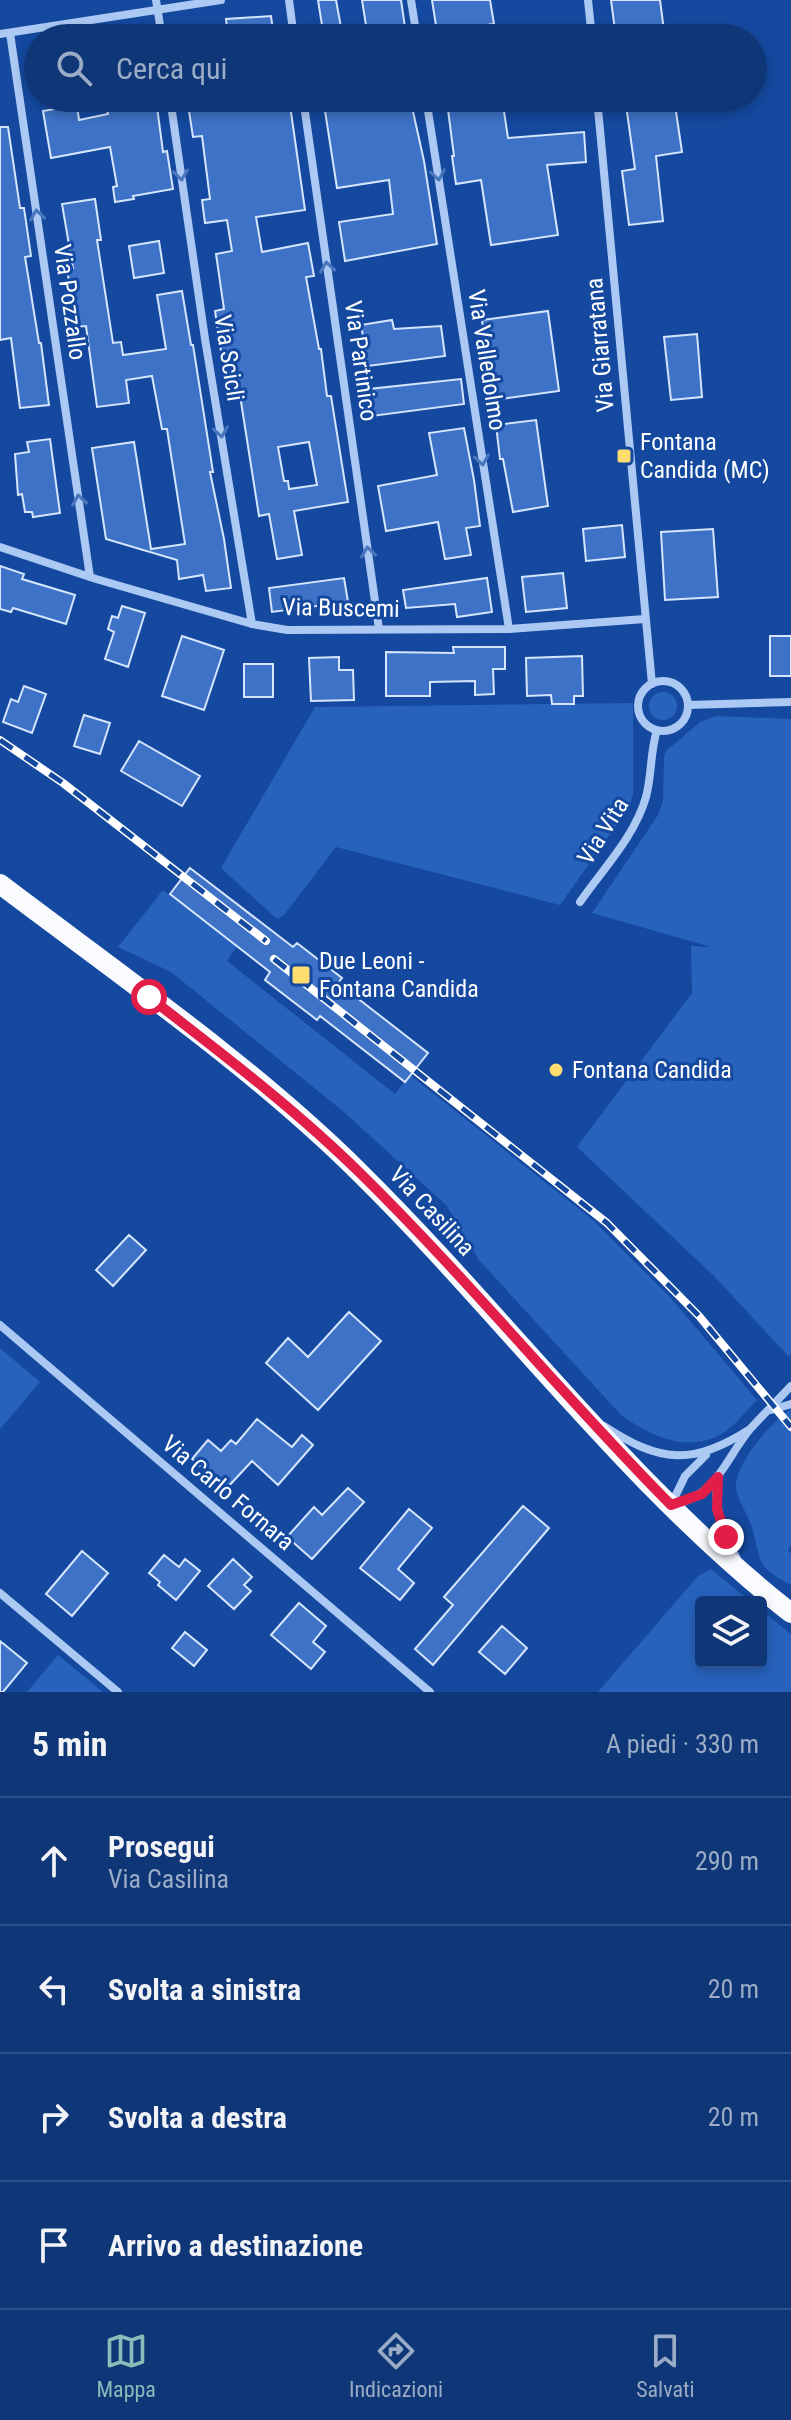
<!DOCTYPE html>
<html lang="it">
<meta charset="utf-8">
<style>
:root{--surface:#0f3777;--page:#183f7c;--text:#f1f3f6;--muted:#9bacc6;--line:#2f5189;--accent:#8bbbb9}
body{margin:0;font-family:"Roboto Condensed",sans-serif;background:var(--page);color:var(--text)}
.controls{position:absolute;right:24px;bottom:24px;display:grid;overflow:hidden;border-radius:8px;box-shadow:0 4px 12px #0003}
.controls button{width:72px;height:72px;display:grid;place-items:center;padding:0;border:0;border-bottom:2px solid var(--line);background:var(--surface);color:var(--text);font:40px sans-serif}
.stop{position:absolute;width:24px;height:24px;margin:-18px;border:6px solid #e11d48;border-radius:50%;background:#fff}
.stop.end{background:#e11d48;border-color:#fff;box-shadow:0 2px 8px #0008}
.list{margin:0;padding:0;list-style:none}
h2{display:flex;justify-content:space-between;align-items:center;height:104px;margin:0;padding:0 32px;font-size:34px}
h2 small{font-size:26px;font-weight:400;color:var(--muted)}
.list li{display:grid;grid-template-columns:52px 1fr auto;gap:24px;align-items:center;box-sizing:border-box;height:128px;padding:0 32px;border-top:2px solid var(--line)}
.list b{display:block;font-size:30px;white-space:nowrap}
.list p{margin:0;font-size:26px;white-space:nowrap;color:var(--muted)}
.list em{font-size:26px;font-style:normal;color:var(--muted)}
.icon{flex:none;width:44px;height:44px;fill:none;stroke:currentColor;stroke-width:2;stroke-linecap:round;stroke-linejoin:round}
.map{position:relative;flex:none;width:791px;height:1692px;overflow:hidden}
.search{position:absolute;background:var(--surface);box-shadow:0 4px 12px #0003;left:24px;right:24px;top:24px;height:88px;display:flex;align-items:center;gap:20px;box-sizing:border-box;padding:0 28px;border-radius:44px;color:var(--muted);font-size:30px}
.sheet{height:616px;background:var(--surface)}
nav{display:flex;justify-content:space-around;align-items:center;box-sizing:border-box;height:112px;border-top:2px solid var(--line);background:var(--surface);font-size:22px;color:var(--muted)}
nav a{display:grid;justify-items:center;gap:4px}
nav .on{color:var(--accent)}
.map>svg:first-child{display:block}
.green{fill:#2762bd}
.building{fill:#3d72c6;stroke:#d5e5fd;stroke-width:2;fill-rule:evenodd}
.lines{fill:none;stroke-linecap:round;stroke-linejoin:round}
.minor{stroke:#acc9f4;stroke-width:8}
.primary{stroke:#f9fbff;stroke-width:20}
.rail-casing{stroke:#fff;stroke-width:8}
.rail{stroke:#14499f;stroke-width:5;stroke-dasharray:15;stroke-linecap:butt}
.oneway{stroke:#4976bd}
.route{stroke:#e11d48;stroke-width:10}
.poi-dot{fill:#ffdd6f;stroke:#14499f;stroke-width:3}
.labels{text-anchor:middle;stroke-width:6;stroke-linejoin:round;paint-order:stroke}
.street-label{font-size:24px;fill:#fff;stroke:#14499f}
.poi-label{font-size:24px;fill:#fff;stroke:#14499f;text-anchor:start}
</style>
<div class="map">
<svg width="791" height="1692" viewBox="0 0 791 1692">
<rect width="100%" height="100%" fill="#14499f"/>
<path class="green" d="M649 706a14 14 0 1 1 28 0a14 14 0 1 1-28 0Z
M633 703V795L628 809 560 905 336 847 284 915 277 919 221 868 315 707Z
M716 716 791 719V1354L789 1357 716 1278 577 1147 692 993 691 946 711 947 592 913 658 815 663 801 664 756 666 751 700 722Z
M163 890 237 946 227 961 395 1094 410 1075 593 1220 670 1297 757 1400C747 1410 737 1423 726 1431 690 1455 653 1437 622 1416L479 1260 446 1205 344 1112 171 972 118 947Z
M0 1348 40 1382 0 1429Z
M791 1409V1545L788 1550 791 1554V1585C755 1566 762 1563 752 1528 748 1514 738 1502 736 1488 734 1464 772 1421 791 1409Z
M711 1569 751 1602H701V1662H761V1610L791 1634V1692H598L698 1576Z
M58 1655 103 1692H27Z"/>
<path class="building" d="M318 0H336L343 38H324Z
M362 0H401L406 34 368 38Z
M432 0H490L494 24 437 32Z
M611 0H660L665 38H616Z
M271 16 274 38H228L226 19Z
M58 98H76L79 120 108 114 106 106 156 99 163 152 167 151 173 189 133 196 134 199 115 202 113 187 117 186 110 147 51 158 43 111 60 108Z
M187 98H289L305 210 256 217 262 252 308 243 314 276 306 277 319 349H321L327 396H331L348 502 294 511 302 555 277 559 269 514 259 516 236 370 224 372 215 311 224 309 216 254 232 251 227 220 205 223 202 200 210 199 202 136 193 137ZM309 442 317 485 289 489 288 481H284L278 447Z
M323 98H354L355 101 410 98 424 161 437 244 345 261 339 222 393 214 389 180 337 188Z
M474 98H502L508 138 584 132 586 162 547 165 558 235 491 245 481 180 456 184 452 156H454L447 102Z
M625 98H674L682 152 656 156 663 221 629 225 622 171 635 169Z
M0 127H8L20 208H24L31 256 25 257 39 343H41L49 405 20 408 11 338 0 340Z
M95 199 101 240H97L113 343 121 342 123 355 166 349 157 295 182 291 191 345H193L213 472H210L224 539 231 588 206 591 203 575 179 579 177 560 106 539 92 448 134 442 151 549 185 544 167 429H162L152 376 126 380 129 403 97 407 86 326 76 327 67 269 73 268 62 204Z
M159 241 164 273 134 278 129 246Z
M548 311 559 391 493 400 482 320Z
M392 320 394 329 441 326 445 356 368 366 361 325Z
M697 334 702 397 671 400 664 337Z
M461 379 464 404 372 416 369 389Z
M536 420 548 506 513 512 503 459H500L496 425Z
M464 428 474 480 480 526 466 528 471 555 445 559 438 522 386 531 378 486 437 475 429 433Z
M50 439 60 513 33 517 32 512H25L22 494 18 495 15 454 29 452 27 442Z
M622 525 625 557 586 561 583 529Z
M713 529 718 597 665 600 661 532Z
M0 566 24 574 22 579 75 595 66 624 13 608 11 612 0 609Z
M563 573 567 608 526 612 522 577Z
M344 578 348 602 272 612 269 588Z
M487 578 492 612 457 617 455 604 406 608 403 590Z
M122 606 145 613 128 667 105 659 114 632 108 629 112 616 118 618Z
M182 636 224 650 204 710 162 696Z
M770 636H791V676H770Z
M453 647H505V669H493L494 694 475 695V681L430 682V696H386V652L454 653Z
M582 656 583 696H574V704H552L551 695 527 696 526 658Z
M339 657V670H353L354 700 311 701 309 658Z
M244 664H273V697H244Z
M24 686 46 694 32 733 3 722 11 699 18 702Z
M84 715 110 723 100 754 74 746Z
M139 741 200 776 182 806 121 771Z
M190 868 293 947 297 943 342 978 338 983 428 1053 405 1082 320 1016 317 1020 265 980 270 972 170 894Z
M129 1235 146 1250 113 1286 96 1270Z
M349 1312 381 1341 318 1410 266 1363 288 1338 308 1357Z
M257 1419 292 1447 302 1435 313 1445 278 1485 252 1461 226 1489 192 1459 208 1440 221 1451 231 1440 236 1444Z
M348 1488 364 1502 312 1559 287 1537 314 1507 322 1515Z
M523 1506 549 1528 433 1665 415 1649 453 1605 444 1597Z
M409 1509 432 1528 398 1569 414 1583 400 1600 360 1568Z
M82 1551 108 1573 72 1616 46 1594Z
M164 1555 179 1567 185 1559 200 1571 176 1600 158 1585 160 1582 149 1573Z
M233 1559 252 1577 244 1585 251 1591 234 1609 208 1586Z
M299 1603 326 1626 313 1642 325 1652 311 1669 271 1635Z
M502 1626 527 1648 505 1674 479 1652Z
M185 1632 207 1650 194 1666 172 1648Z
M0 1641 27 1663 3 1692H0Z"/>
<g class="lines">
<path class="minor" d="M156 0 162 38
M289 0 294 38
M411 0 417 38
M588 0 592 38
M10 33 90 577
M0 34 221 0
M170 98 205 339 252 624
M303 98 379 629
M426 98 509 629
M597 98 652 684
M0 547 96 579 252 624 287 630 509 629 645 619
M638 706a25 25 0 1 1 50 0a25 25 0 1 1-50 0Z
M688 705 791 702
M580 902C603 869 635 836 646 797 652 775 650 752 657 730
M0 1325 430 1692
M771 1410 791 1404
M604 1426C660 1463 693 1466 750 1429
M718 1477C712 1508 724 1532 737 1559
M671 1505 685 1476 706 1455
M672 1505C718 1496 724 1460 751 1428 764 1414 778 1400 791 1386
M0 1593 118 1692"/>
<path class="primary" d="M0 884C120 975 252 1066 359 1172 505 1316 629 1486 791 1613"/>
<g class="rail-casing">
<path id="rail" d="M0 740 63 783 266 941
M274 959 607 1223 699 1316 791 1427"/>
</g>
<use href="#rail" class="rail"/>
</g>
<defs><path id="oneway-chevron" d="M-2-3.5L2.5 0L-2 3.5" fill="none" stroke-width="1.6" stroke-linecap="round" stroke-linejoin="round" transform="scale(2)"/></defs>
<g class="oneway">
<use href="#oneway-chevron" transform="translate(181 175) rotate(82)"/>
<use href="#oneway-chevron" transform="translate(438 175) rotate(81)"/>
<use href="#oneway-chevron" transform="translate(37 215) rotate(-98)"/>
<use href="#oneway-chevron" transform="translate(327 267) rotate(-98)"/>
<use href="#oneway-chevron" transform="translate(221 432) rotate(81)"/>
<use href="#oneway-chevron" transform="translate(482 460) rotate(81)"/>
<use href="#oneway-chevron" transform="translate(79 500) rotate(-98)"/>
<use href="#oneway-chevron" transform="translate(368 552) rotate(-98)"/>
</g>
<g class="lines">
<path class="route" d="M149 997C221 1053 294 1108 359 1172 468 1279 564 1397 671 1505L702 1494 718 1477 717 1509 726 1537"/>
</g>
<g class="poi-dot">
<rect x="616" y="448" width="16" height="16" rx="4"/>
<rect x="291" y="965" width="20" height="20" rx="4"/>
<circle cx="556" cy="1070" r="8"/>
</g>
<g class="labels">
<g class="street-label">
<text transform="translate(70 302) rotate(82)" y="8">Via Pozzallo</text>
<text transform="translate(600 345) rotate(-95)" y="8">Via Giarratana</text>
<text transform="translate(229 358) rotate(81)" y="8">Via Scicli</text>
<text transform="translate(487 360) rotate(81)" y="8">Via Valledolmo</text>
<text transform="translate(361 361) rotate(82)" y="8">Via Partinico</text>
<text transform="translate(341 608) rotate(1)" y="8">Via Buscemi</text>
<text transform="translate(603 831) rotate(-58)" y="8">Via Vita</text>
<text transform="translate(432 1211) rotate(47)" y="8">Via Casilina</text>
<text transform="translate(228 1493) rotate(40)" y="8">Via Carlo Fornara</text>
</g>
<g class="poi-label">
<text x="640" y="450">Fontana<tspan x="640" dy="28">Candida (MC)</tspan></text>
<text x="319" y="969">Due Leoni -<tspan x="319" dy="28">Fontana Candida</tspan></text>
<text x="572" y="1078">Fontana Candida</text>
</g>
</g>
</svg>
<div class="controls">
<button><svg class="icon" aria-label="layers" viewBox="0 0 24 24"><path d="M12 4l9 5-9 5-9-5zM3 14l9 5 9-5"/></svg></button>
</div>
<div class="stop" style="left:149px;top:997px"></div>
<div class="stop end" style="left:726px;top:1537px"></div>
<div class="search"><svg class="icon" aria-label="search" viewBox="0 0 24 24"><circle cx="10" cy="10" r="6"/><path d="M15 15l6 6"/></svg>Cerca qui</div>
</div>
<section class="sheet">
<h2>5 min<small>A piedi · 330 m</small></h2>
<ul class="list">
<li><svg class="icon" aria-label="ahead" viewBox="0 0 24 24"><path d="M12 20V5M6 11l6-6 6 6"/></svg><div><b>Prosegui</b><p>Via Casilina</p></div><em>290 m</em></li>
<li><svg class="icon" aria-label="left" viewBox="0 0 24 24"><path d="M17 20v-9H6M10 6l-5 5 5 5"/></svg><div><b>Svolta a sinistra</b></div><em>20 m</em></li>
<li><svg class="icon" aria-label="right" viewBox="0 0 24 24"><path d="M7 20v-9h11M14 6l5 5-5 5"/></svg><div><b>Svolta a destra</b></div><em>20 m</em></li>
<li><svg class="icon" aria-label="arrive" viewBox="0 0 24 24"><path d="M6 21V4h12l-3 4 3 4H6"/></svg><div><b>Arrivo a destinazione</b></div></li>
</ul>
</section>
<nav>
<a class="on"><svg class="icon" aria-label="map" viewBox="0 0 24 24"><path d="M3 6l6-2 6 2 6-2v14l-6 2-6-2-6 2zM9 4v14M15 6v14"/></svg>Mappa</a>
<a><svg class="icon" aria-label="directions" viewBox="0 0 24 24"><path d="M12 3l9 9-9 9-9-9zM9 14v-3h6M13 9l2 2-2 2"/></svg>Indicazioni</a>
<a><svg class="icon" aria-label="saved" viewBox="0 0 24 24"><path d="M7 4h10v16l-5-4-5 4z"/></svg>Salvati</a>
</nav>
